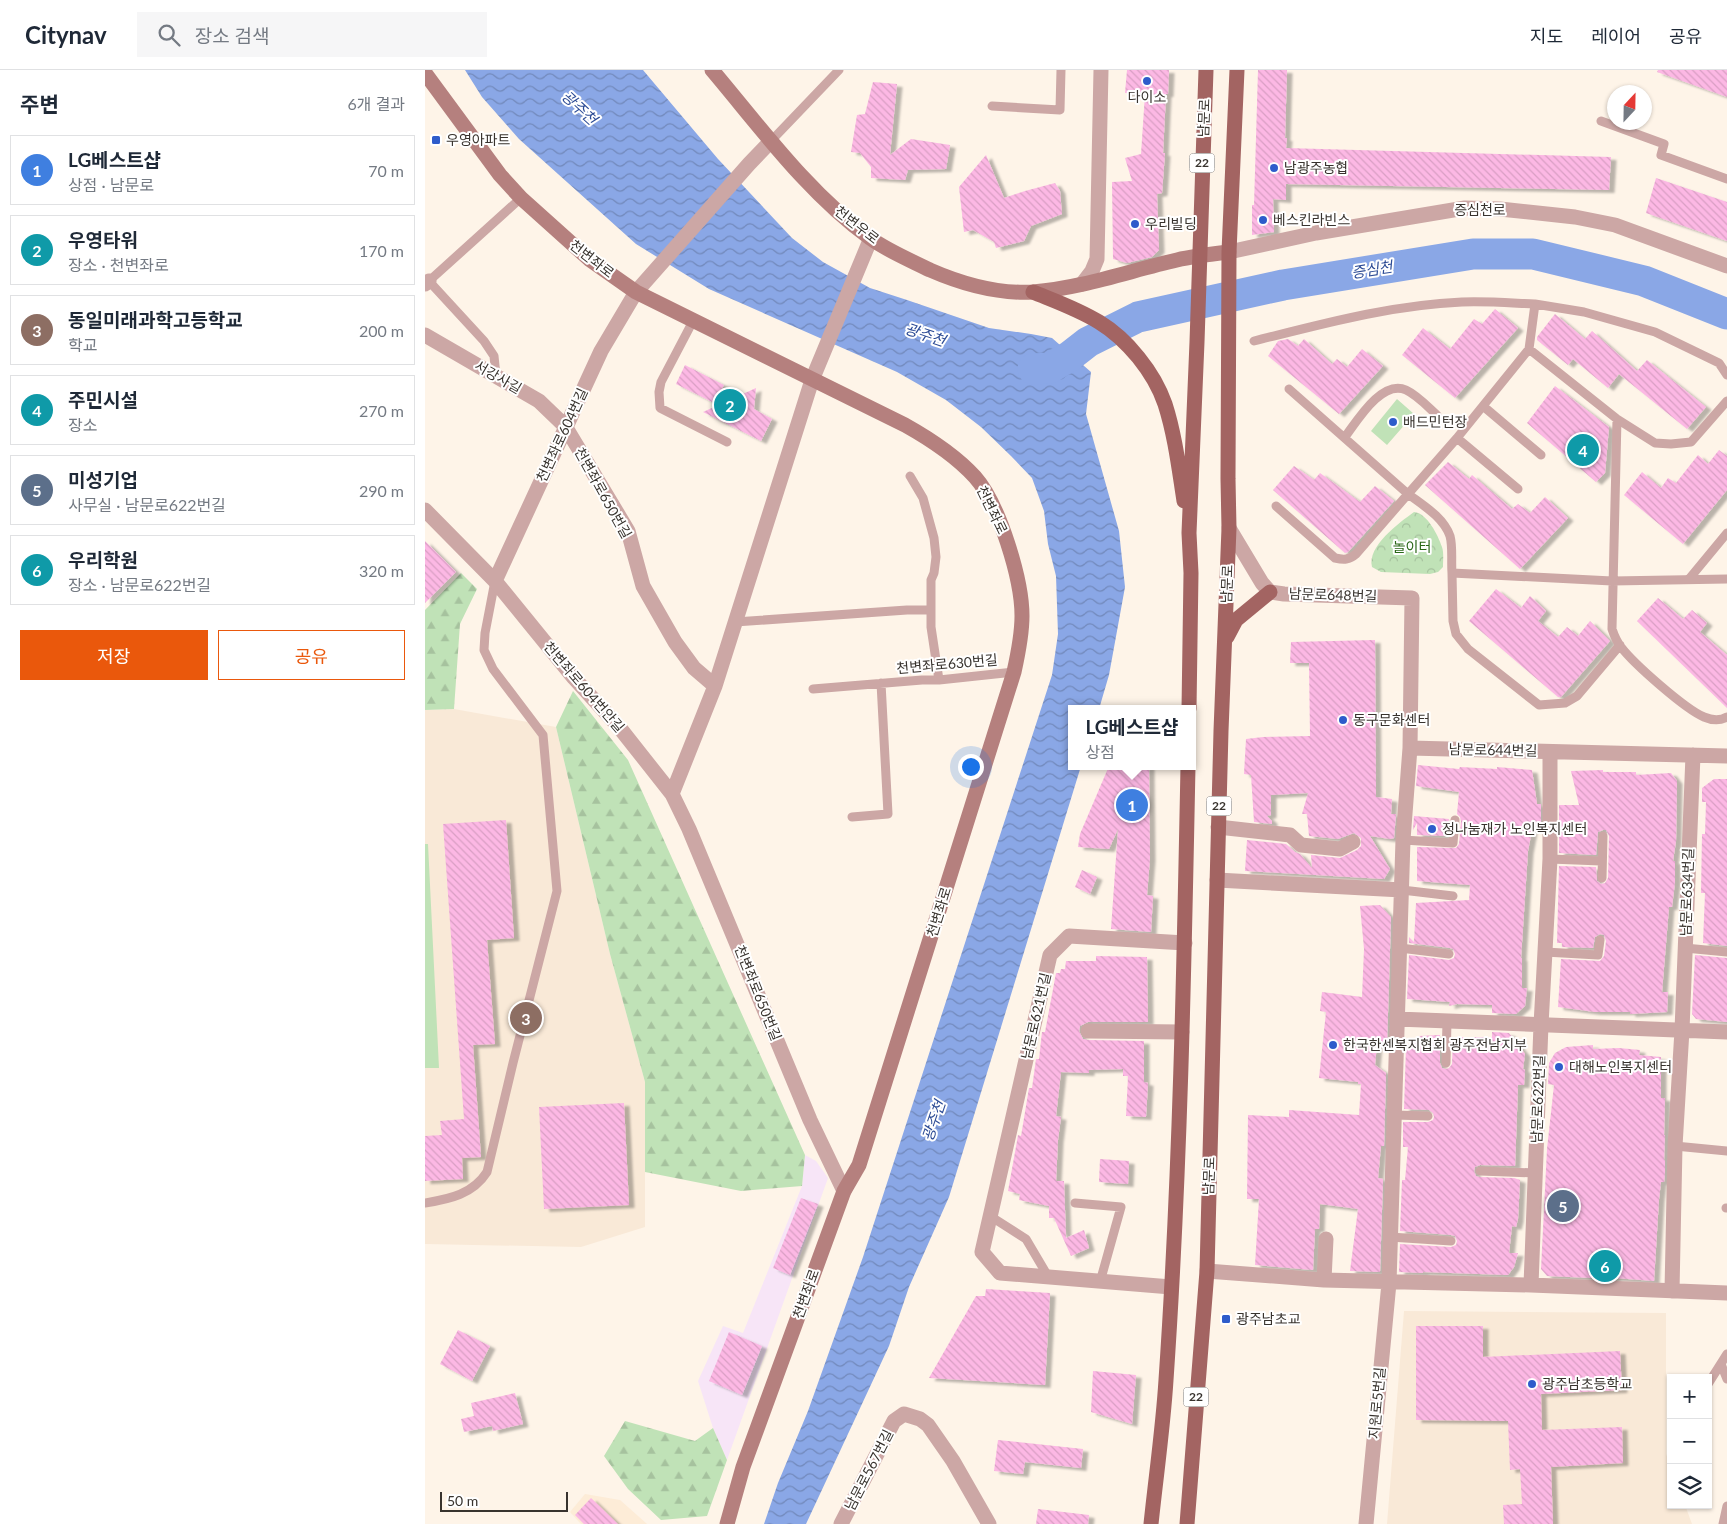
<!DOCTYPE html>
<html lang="ko">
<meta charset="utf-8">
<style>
:root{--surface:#fff;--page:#f6f6f7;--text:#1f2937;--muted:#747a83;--line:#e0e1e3;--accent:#ea580c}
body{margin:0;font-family:Lato,"Noto Sans KR",sans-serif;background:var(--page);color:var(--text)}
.controls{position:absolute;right:15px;bottom:15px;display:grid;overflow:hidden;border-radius:0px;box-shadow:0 1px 4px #0004}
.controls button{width:45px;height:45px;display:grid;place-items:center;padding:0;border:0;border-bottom:1px solid var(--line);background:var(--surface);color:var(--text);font:25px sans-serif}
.compass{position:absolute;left:1182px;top:15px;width:45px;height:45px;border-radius:50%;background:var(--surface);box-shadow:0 1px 4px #0004;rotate:22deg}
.scale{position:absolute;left:15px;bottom:12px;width:128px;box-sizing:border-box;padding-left:5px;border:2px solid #38332e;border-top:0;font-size:14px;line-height:18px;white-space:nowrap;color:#38332e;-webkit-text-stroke:4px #fff;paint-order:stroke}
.you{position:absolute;left:545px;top:696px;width:18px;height:18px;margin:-12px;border:4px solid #fff;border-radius:50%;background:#1a73e8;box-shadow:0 0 0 8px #1a73e833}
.badge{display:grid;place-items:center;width:32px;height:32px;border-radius:50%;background:var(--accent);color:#fff;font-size:16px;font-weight:700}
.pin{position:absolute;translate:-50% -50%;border:2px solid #fff;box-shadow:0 1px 5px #0006}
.popup{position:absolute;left:643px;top:635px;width:128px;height:65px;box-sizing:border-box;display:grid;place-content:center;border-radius:0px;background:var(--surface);filter:drop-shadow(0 1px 4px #0005);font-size:16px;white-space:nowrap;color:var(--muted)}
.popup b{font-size:19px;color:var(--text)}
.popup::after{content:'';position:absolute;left:50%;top:100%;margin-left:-10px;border:10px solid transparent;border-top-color:var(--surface)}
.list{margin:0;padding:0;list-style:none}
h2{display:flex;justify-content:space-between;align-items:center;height:65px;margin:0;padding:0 20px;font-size:21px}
h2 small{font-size:16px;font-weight:400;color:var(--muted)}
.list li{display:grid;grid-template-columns:32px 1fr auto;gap:15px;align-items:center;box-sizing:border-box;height:70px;margin:0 10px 10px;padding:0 10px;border:1px solid var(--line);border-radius:0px}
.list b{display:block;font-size:19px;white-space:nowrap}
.list p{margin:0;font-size:16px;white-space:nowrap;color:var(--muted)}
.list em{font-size:16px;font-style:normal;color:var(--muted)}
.actions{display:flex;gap:10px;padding:15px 20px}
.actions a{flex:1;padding:11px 0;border:1px solid var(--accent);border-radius:0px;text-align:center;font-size:18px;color:var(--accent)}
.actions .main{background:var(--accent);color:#fff}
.icon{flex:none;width:28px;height:28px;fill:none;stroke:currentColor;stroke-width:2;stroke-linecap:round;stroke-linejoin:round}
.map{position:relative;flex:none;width:1302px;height:1454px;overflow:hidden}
header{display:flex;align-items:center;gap:30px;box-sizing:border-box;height:70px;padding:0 25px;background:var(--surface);border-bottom:1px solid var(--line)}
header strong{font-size:24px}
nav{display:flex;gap:28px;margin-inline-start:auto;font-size:18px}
.search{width:350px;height:45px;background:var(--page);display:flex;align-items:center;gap:12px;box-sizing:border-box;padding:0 18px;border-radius:0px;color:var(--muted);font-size:19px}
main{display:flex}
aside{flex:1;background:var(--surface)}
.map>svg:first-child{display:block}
.commercial{fill:#f7e5f7}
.built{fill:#fdecd7}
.education{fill:#f9e9d7}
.grass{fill:#c0e2b7}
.forest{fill:url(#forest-firs)}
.park{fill:url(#park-crowns)}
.water{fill:url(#water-waves)}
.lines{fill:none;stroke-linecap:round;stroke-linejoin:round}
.river{stroke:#8aa7e6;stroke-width:31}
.building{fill:url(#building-back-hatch);filter:url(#shadow)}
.lane{stroke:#cca7a5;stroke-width:9}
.street{stroke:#cca7a5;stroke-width:15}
.secondary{stroke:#b5807e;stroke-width:15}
.primary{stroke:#a36462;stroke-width:15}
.poi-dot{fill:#2e5ccb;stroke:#fff;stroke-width:2}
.labels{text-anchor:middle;stroke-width:4;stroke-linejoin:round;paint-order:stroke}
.shield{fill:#fff;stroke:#74706d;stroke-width:1}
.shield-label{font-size:12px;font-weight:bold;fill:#38332e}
.poi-label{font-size:14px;fill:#38332e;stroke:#fff;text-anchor:start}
.street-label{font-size:14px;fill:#38332e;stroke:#fff}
.park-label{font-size:14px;fill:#2b6718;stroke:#fff}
.water-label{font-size:15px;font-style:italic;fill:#2c4b95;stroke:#fff}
</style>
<header>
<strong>Citynav</strong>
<div class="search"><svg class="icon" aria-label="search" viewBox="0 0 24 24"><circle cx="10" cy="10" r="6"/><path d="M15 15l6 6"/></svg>장소 검색</div>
<nav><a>지도</a><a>레이어</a><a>공유</a></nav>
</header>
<main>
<aside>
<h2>주변<small>6개 결과</small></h2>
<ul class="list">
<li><span class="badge" style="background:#3f7fe0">1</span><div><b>LG베스트샵</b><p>상점 · 남문로</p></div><em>70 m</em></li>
<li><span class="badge" style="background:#0f9aa8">2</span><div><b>우영타워</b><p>장소 · 천변좌로</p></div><em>170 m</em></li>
<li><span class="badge" style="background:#8d6e63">3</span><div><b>동일미래과학고등학교</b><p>학교</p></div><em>200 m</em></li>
<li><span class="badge" style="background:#0f9aa8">4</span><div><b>주민시설</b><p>장소</p></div><em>270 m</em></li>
<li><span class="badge" style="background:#5c6f8a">5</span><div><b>미성기업</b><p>사무실 · 남문로622번길</p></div><em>290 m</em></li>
<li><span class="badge" style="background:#0f9aa8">6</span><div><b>우리학원</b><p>장소 · 남문로622번길</p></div><em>320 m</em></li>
</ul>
<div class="actions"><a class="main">저장</a><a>공유</a></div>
</aside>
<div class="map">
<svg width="1302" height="1454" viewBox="0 0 1302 1454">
<defs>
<pattern id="forest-firs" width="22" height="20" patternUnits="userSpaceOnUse" patternTransform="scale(1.25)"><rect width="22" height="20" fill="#c0e2b7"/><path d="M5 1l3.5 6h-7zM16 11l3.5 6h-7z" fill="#a6c29e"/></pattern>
<pattern id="park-crowns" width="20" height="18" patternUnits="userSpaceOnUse" patternTransform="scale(1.25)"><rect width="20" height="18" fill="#c0e2b7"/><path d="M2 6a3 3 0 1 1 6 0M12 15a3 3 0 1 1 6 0" fill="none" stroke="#a6c29e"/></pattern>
<pattern id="water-waves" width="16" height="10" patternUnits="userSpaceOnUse" patternTransform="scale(1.25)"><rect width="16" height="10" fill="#8aa7e6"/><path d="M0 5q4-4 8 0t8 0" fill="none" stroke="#7289bb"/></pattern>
<pattern id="building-back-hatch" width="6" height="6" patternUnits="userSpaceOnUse" patternTransform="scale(1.25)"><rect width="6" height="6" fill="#fcb8e4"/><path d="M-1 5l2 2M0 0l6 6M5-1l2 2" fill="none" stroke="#d99fc4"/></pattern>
<filter id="shadow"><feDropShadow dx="5.5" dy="3" stdDeviation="1" flood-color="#0004"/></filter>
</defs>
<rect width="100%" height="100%" fill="#fef4e8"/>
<path class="commercial" d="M380 1085 391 1091 403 1108 302 1390 288 1358 273 1311 298 1256 318 1263 377 1116Z"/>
<path class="built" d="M160 1424 195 1430 222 1454H156L145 1442Z"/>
<path class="education" d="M29 639 131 657 185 884 220 1012V1157L156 1177 0 1174V640Z
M979 1241 1241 1243V1384L1246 1397V1435H1260L1267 1454H962Z"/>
<path class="grass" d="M972 329 989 344 962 375 946 361Z
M0 774H3L14 998H0Z"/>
<path class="forest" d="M36 503 52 519 35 554 29 639 0 640V540Z
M148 621 203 690 380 1085 377 1116 316 1121 220 1102V1012L185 884 131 657Z
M200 1351 270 1371 288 1358 302 1390 282 1446 236 1450 203 1419 179 1386Z"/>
<path class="park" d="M989 442C1002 443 1013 465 1017 477 1019 483 1018 491 1018 497L1013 502 1005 504 956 502 947 497C942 476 974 453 989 442Z"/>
<path class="water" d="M40 0H218L293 89 367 168 398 192 445 218 482 230 564 258 606 264 627 268 666 302 661 344 694 461 700 517 684 605 674 639H647V696H656L524 1127 484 1217 464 1276 381 1454H339L353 1413 383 1341 438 1187 627 605 633 564 631 506 623 474 619 441 607 408 586 386 556 357 521 330 472 302 284 219 211 174 94 69 57 27Z"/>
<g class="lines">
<path class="river" d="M608 299 625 298 645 286 663 272 713 247 858 215 1048 184H1108L1219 211 1302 244"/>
</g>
<path class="building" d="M702 0H744L743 24H741L738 83H740L737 123 732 124 734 180 727 187 702 193 688 189 687 112 707 111 700 88 716 84 720 24 700 23Z
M833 0H862L860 68H862L861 78 1186 87 1184 120 861 114V130L848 129 849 162 827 165V135H829Z
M1233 0H1302V27L1232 2Z
M448 12 472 14 465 85 486 69 525 75 521 99 483 100 480 110 446 108V97L435 83 426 82 432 45 440 44Z
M561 85 579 128 600 121 630 113 635 121 637 144 606 156 599 171 571 178 569 172 548 160 539 162 534 117Z
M1231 108 1302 132V171L1221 143Z
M1070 239 1093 258 1030 328 977 285 998 258 1025 279 1049 249 1057 254Z
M1130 244 1160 269 1167 261 1212 301 1222 290 1281 337 1262 359 1194 304 1183 318 1148 289 1143 295 1112 270V267Z
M863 269 873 276 879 269 907 294 912 289 922 297 937 279 958 296 914 344 843 286 853 271Z
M260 295 299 315 289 333 251 314Z
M1130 316 1184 357 1180 403 1171 412 1102 353Z
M331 318 329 339 347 349 336 371 278 342Z
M1294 380 1302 386V420L1258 474 1199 425 1217 402 1236 418 1243 408 1251 413 1273 385 1283 394Z
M1023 392 1044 409 1047 405 1087 439 1093 434 1105 443 1120 427 1143 448 1095 499 1000 415Z
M869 396 889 410 895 403 935 432 950 416 969 431 923 482 920 483 848 420Z
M0 471 31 502 0 533Z
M1071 519 1096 538 1105 526 1121 541 1113 551 1133 567 1142 557 1153 566 1165 551 1185 571 1136 627H1133L1044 551Z
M1233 528 1258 549 1267 540 1282 553 1275 562 1302 585V638L1212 551Z
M950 570 951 727 967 729 966 744H971L969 768 965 769 945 766 965 799 959 809 820 801 822 770 861 774 870 782 875 784 887 798 886 785 915 788 932 780 936 776V768L929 763 913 769 884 766 882 744H877L883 723 846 725V745L842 746 847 751V754L829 752 826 705 819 704 821 669 838 667 885 666 884 593H865L866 572Z
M993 695 1034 699 1035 697 1072 699V697L1107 700 1112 734H1116V756L1108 755 1103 781 1096 888H1097V918H1102L1100 936 1091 944 1067 943V935L1032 934 1024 936 1025 932 982 929 984 885 1024 890 1029 888 1030 884 1028 879 1025 878 984 873V867L989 872 991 833 1044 830 1045 815 992 811V777L1031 778 1034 774 1036 751 1035 747 1032 744 1034 722 991 716Z
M684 696H724L725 788 722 825 728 826 726 862 686 859 693 759 684 779 653 777 655 764Z
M1178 700V702H1211V705L1246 703 1252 711 1251 771 1248 791H1250V812L1247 837H1244L1237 922H1243L1242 942 1205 944V942H1170L1133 937 1136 889 1175 891 1179 886 1181 871 1179 865 1175 864 1170 867 1168 878 1137 877V873H1132L1134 796 1171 797 1172 811 1176 814 1180 813 1183 808 1184 766 1181 760H1178L1173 762 1171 785 1134 783V735H1154L1146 701Z
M1289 709H1302V876L1278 873 1280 823H1276L1277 764H1280L1281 732H1277V718Z
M989 746 1024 749 1022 766 992 765V753L988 760Z
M81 750 89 868 62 870 70 974 48 975 56 1087 37 1088 38 1109 0 1111V1066L17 1065 15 1051 39 1049 18 754Z
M657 800 672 807 665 824 650 817Z
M955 835 966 847 962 975 952 974 950 995 961 1003 959 1076H956L953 1108 958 1109 955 1202 925 1201 933 1139 895 1134 894 1159H890L888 1200 830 1195 834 1129H822L823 1045 864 1047V1040L934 1045 936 1014H933V1012L894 1008 901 942 895 941 897 922 937 927 939 879 935 836Z
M1270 885 1302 888V952L1271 949 1267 944Z
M671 886 722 887 723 952H663L655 956 654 961 658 969 663 970 719 971V1012L723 1013 721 1047 701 1046 703 1006H698V999L664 1000V1003L636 1002 631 1046 636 1047 633 1070 631 1111H639L641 1168 659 1160 664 1178 646 1186 629 1148H624V1136L594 1130 595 1124 583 1121 592 1071 593 1065 596 1066 604 1018H607L611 989H614L617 962H620L631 903H635L636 899H640L641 891H671Z
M1067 962 1084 963 1100 984 1098 999 1100 1000 1099 1015H1093L1090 1096 1055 1095 1050 1097 1049 1101 1051 1106 1054 1107 1089 1108 1095 1110 1093 1149 1091 1157 1087 1156 1084 1183H1093L1089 1197 1083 1205 998 1202V1203L974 1202 975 1174 1026 1177 1031 1175 1032 1171 1030 1166 1026 1165 975 1161 977 1110H980L983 1077H978V1052H1003L1008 1050 1009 1047 1008 1043 1004 1040 979 1039 981 977 994 966 1015 965V993L1017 998 1021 999 1024 998 1027 994 1028 967H1067Z
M1168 975V979L1194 978 1215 980 1214 985 1236 987V1028H1240L1239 1065H1240L1239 1090H1240V1103L1239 1112H1236L1234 1129 1229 1211 1190 1208V1209L1122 1206 1116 1199 1122 1079 1129 1015 1123 1014 1124 993 1130 983 1141 977Z
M199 1033 204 1135 119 1139 114 1037Z
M675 1089 704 1091 703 1114 674 1112Z
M376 1128 393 1134 365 1205 348 1198Z
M561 1219 625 1223 620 1315 504 1308 551 1226H560Z
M991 1256H1058V1287L1195 1281 1197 1320 1116 1324 1117 1360 1197 1357 1198 1393 1126 1397 1128 1454H1079L1078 1435 1097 1434 1095 1399 1085 1400 1083 1351 991 1350Z
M33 1260 65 1276 47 1311 15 1294Z
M304 1262 337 1276 317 1325 284 1311Z
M668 1301 711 1305 707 1354 666 1342Z
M90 1323 98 1354 68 1361 67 1356 39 1362 36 1349 49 1346 46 1333Z
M573 1370 658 1379 656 1398 600 1392 598 1404 569 1401Z
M166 1428 193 1454H159L150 1445Z
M613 1439 664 1445 663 1454H611Z"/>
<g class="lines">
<path class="lane" d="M567 36 635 40 636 0
M1176 51 1239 74 1236 85 1302 109
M346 71 414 0
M2 209 59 271 69 286 71 306
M4 211 96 128
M268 251 236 312 234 322 235 338 302 372
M829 271C897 254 966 235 1037 232 1061 231 1086 233 1110 234
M1302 305 1294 293 1230 262 1159 242 1110 234 1104 279 1192 349 1230 373 1246 374 1266 372 1302 331
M1058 336 1116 385
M1192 349 1187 559C1189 565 1192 572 1196 577 1209 594 1260 639 1279 647 1286 650 1295 651 1302 647
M920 367C932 351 957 309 981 320 992 325 1003 337 1012 345
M1032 368 1093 419
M485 406 498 428 509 468 511 487 509 503 506 510V557L514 610
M851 436 910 488C919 490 924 490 931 484L983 424 864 319
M1027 503C1026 492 1028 477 1025 466 1018 447 999 436 983 424L1032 368 1104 279
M1264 509 1302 463
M310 552 482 540H506
M1195 575 1152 626 1140 633 1114 635 1043 579 1031 564 1028 551 1027 503 1187 511 1302 509
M388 619 497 610H514L589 602
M427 747 463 744 456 613
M978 770 1028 773 1030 750
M1125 789 1176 791
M1177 808 1178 766
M977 820 1028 826
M975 878 1024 884
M1260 878 1302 882
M1120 882 1173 885 1175 870
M1021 993 1022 951
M969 1045 1003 1046
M1250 1076 1302 1081
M1055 1101 1110 1103
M0 1133C25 1129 48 1124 62 1102L88 993 132 821 118 665 68 599 59 580 60 563 70 511
M650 1133 696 1137 675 1212
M1301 1138H1302
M565 1146 601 1169 624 1208
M965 1167 1026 1171
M1296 1294 1302 1309
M1283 1314 1302 1284
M1298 1454 1302 1436"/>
<path class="street" d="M804 182 891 163 1040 138 1075 139 1150 147 1190 155 1302 196
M0 214 4 211
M657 214 667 201 672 189 676 0
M0 265 114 331 140 356 203 461 218 516 250 572 269 598 290 616
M0 440 70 511 149 608 194 657 247 724 264 759 385 1050 419 1121
M804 458 837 513 845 522 859 524 987 528 985 678 978 770 964 1213 941 1454
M70 511 176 281 211 222 324 94 346 71
M985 678 1302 686
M247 724 290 616 387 310 446 168
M793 757 865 765 876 775 915 779 928 772
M792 810 977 820
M972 949 1302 962
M663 961 757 962
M782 1201 899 1210 1106 1215 1302 1223
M899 1210 901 1169
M1106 1215 1116 955 1125 789V682
M746 1217 575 1203 557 1182 625 885 644 866 760 873
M1247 1221 1250 1076 1257 960 1268 685
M416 1454 469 1351 479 1344 495 1349 503 1355 528 1391 564 1454"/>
<path class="secondary" d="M287 0C336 58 383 123 445 168 463 181 485 190 505 200 537 214 573 224 608 222 657 218 704 201 752 190 769 186 787 184 804 182
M0 3 75 105 96 128 164 189 211 222 480 355C505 369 530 385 550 407 574 434 597 509 597 546 597 565 593 584 589 602L434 1095 419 1121 318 1397 302 1454"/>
<path class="primary" d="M608 222C630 231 653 239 674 252 702 269 729 302 740 334 750 365 754 399 759 431
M802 567 811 550 845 522
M764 639 766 503 764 463 772 272 781 0
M726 1454C731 1406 738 1358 741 1310 755 1106 759 901 763 696
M762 1454 782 1201 796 661 804 458 803 409 804 182 812 0"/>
</g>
<g class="poi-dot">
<circle cx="722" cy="11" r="5"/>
<rect x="6" y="65" width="10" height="10" rx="2.5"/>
<circle cx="849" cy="98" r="5"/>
<circle cx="838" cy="150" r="5"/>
<circle cx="710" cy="154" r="5"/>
<circle cx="968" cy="352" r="5"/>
<circle cx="918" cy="650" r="5"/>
<circle cx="1007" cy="759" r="5"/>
<circle cx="908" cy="975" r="5"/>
<circle cx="1134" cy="997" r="5"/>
<rect x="796" y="1244" width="10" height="10" rx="2.5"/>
<circle cx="1107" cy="1314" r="5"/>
</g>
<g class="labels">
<g class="shield">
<rect x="764.5" y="83.5" width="25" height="19" rx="4"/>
<rect x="781.5" y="726.5" width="25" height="19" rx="4"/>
<rect x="758.5" y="1317.5" width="25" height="19" rx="4"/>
</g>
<g class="shield-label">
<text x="777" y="97">22</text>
<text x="794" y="740">22</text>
<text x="771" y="1331">22</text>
</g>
<g class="poi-label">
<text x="722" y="32" text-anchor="middle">다이소</text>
<text x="21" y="75">우영아파트</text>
<text x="859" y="103">남광주농협</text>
<text x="848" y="155">베스킨라빈스</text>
<text x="720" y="159">우리빌딩</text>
<text x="978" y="357">배드민턴장</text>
<text x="928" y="655">동구문화센터</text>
<text x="1017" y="764">정나눔재가 노인복지센터</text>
<text x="918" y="980">한국한센복지협회 광주전남지부</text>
<text x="1144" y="1002">대해노인복지센터</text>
<text x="811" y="1254">광주남초교</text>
<text x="1117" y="1319">광주남초등학교</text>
</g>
<g class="street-label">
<text transform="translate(779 48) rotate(-88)" y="5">남문로</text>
<text x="1055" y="145">증심천로</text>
<text transform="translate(432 155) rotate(38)" y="5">천변우로</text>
<text transform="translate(167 189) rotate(38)" y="5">천변좌로</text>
<text transform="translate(73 307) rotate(30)" y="5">서강사길</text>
<text transform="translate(137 365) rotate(-65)" y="5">천변좌로604번길</text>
<text transform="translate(178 423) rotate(61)" y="5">천변좌로650번길</text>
<text transform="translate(567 440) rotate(64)" y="5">천변좌로</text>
<text transform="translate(802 514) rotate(-88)" y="5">남문로</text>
<text transform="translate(908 525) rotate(2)" y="5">남문로648번길</text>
<text transform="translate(522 594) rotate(-5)" y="5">천변좌로630번길</text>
<text transform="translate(159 617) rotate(49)" y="5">천변좌로604번안길</text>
<text transform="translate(1068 680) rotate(1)" y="5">남문로644번길</text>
<text transform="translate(1262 822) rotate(-88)" y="5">남문로634번길</text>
<text transform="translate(514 842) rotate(-73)" y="5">천변좌로</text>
<text transform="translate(333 923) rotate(68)" y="5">천변좌로650번길</text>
<text transform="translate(611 946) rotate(-77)" y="5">남문로621번길</text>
<text transform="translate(1113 1029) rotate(-88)" y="5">남문로622번길</text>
<text transform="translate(784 1106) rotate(-88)" y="5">남문로</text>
<text transform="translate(381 1224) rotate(-70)" y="5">천변좌로</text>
<text transform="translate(952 1333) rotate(-85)" y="5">지원로5번길</text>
<text transform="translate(444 1400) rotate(-63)" y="5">남문로567번길</text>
</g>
<g class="park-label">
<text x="987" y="482">놀이터</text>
</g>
<g class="water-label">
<text transform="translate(154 38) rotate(43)" y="5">광주천</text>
<text transform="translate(947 200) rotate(-9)" y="5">증심천</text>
<text transform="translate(500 265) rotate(19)" y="5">광주천</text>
<text transform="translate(509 1051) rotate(-71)" y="5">광주천</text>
</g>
</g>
</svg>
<div class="controls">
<button>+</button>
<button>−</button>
<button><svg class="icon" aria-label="layers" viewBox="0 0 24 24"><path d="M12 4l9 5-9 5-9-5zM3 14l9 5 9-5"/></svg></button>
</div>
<svg class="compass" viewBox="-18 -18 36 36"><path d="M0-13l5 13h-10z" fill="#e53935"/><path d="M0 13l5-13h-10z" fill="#747a83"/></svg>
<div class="scale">50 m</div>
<div class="you"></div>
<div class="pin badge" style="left:707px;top:735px;background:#3f7fe0">1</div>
<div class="popup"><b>LG베스트샵</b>상점</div>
<div class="pin badge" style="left:305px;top:335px;background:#0f9aa8">2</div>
<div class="pin badge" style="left:101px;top:948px;background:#8d6e63">3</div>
<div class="pin badge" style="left:1158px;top:380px;background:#0f9aa8">4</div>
<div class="pin badge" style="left:1138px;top:1136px;background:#5c6f8a">5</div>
<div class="pin badge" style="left:1180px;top:1196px;background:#0f9aa8">6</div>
</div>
</main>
